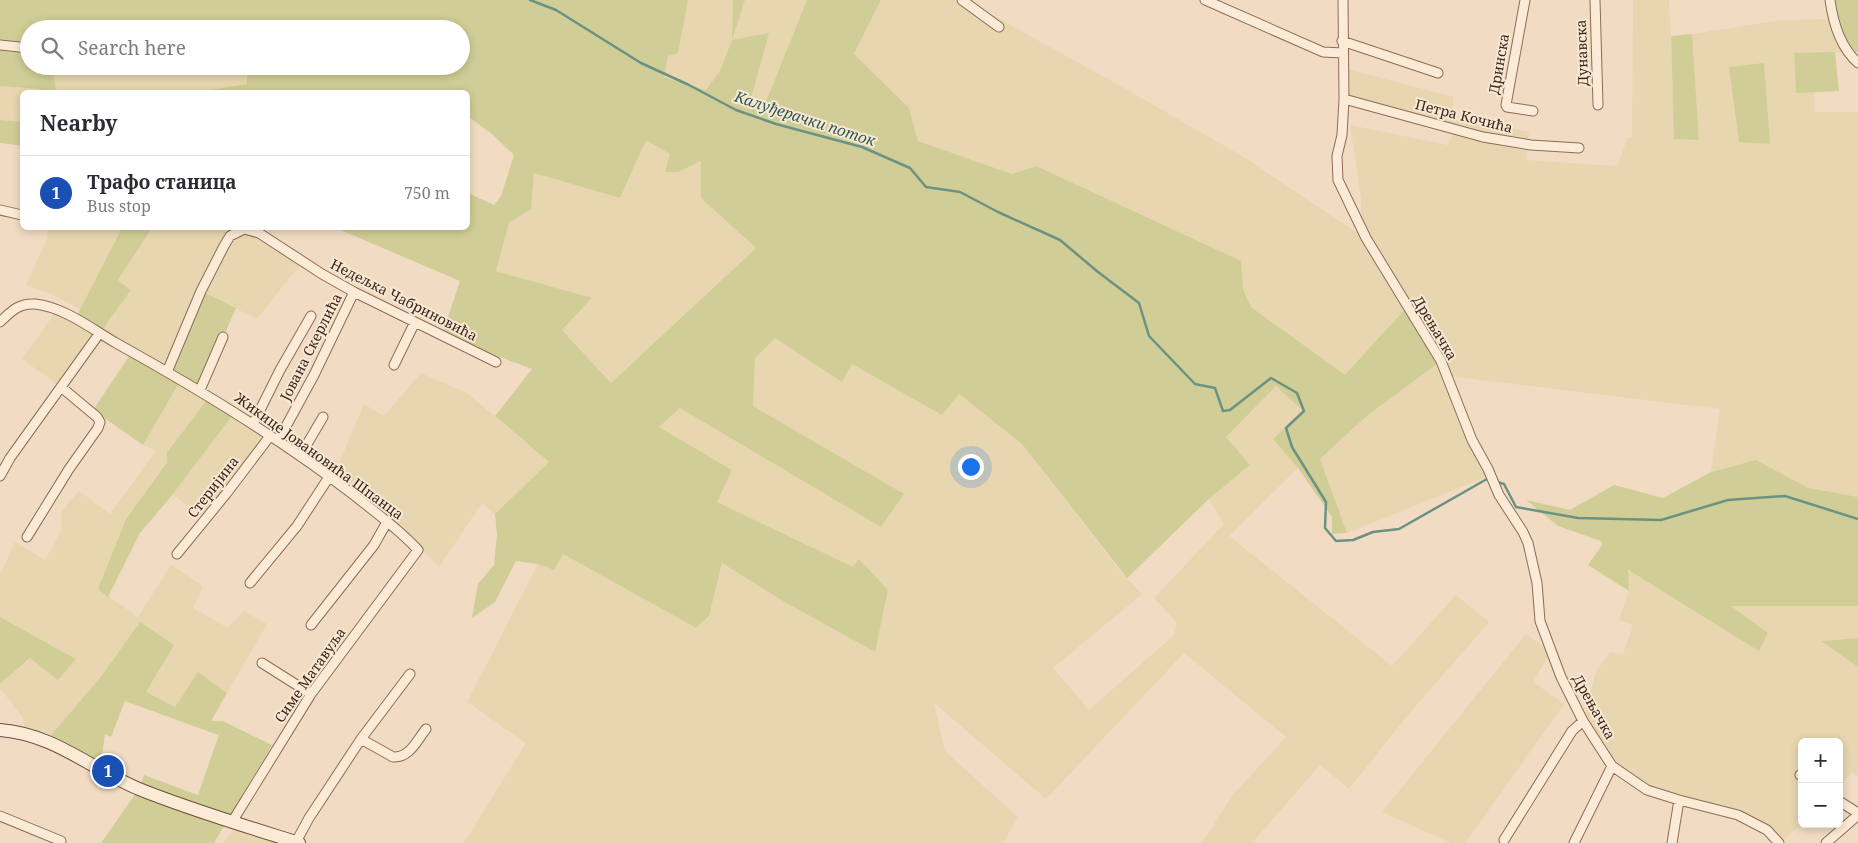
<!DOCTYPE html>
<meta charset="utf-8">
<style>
:root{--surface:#fff;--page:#f2f2f3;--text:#2b2b33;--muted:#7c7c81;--line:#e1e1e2;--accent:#9f2537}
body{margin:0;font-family:"Noto Serif",serif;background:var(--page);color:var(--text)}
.controls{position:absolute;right:15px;bottom:15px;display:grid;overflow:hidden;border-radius:8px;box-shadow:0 2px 8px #0003}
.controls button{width:45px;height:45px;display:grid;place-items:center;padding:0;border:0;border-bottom:1px solid var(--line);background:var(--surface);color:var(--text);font:25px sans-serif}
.you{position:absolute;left:970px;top:466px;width:18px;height:18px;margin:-12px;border:4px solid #fff;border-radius:50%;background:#1a73e8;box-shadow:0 0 0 8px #1a73e833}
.badge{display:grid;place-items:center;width:32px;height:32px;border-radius:50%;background:var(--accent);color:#fff;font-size:16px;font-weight:700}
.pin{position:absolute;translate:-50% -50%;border:2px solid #fff;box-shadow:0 1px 5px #0006}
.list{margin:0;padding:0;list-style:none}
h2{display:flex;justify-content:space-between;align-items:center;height:65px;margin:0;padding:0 20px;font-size:21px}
h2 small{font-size:16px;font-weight:400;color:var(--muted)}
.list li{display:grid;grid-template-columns:32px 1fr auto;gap:15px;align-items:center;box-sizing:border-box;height:75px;padding:0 20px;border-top:1px solid var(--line)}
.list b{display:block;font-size:19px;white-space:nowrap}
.list p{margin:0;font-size:16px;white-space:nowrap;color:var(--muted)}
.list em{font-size:16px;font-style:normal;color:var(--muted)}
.icon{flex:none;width:28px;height:28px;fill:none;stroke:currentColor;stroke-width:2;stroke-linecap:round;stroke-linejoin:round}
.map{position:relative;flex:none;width:1858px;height:843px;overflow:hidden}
.search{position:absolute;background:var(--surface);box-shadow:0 2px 8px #0003;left:20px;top:20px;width:450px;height:55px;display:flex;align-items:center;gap:12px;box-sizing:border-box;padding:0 18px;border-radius:28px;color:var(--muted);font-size:19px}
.panel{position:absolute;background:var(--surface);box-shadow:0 2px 8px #0003;left:20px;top:90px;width:450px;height:140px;border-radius:8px}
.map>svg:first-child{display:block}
.farmland{fill:#e7d6af}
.green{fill:#d0ce96;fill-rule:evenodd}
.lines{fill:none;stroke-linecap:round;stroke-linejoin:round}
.stream{stroke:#6b9283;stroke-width:2.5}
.street-casing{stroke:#8c6c58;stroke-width:11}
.secondary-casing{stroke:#6e4d3b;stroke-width:14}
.street{stroke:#fbebd6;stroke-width:9}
.secondary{stroke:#fbebd6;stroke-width:12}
.labels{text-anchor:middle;stroke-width:4;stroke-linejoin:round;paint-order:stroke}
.street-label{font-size:14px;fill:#3b271d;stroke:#f8e8d3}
.water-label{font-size:15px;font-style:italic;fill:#2c5c52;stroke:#f8e8d3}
</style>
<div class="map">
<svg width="1858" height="843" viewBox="0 0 1858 843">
<rect width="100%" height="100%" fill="#f1dcc3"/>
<path class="farmland" d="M688 0H733L732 38 745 0H807L763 109 749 106 768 34 732 41 720 71 707 90 664 77 668 56Z
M881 0H965L1124 88 1244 157 1362 236 1361 199 1350 125 1448 145 1455 130 1344 99V68L1453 97V117L1529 132 1526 160 1617 166 1628 137H1632L1633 0H1669L1675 139 1699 140 1692 34 1781 20 1833 19 1848 52 1794 54 1796 93 1814 92V112H1858V497L1808 489 1756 460 1711 472 1720 409 1447 376 1489 476 1347 533 1320 459 1369 414 1407 308 1346 376 1251 307 1243 289 1036 166 1012 174 918 141 909 108 854 54Z
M113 66H247V84L196 92H56L52 72Z
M0 86 41 89 40 92H22V122L0 120Z
M646 139 671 154 665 171 678 172 701 161 702 198 756 248 611 383 562 330 592 299 496 271 509 223 531 209 534 173 620 198Z
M47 228H122L80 309 51 294 26 285 47 239 48 229Z
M152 228H233L231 235 241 230 259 233 303 261 257 319 201 291 167 372 100 334 61 387 22 359 57 310 75 319 131 289 118 280Z
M775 338 842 382 852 364 959 394 1022 444 1120 571 1142 594 1053 668 1089 710 1174 635 1177 623 1154 598 1224 524 1209 499 1250 465 1225 437 1276 386 1304 411 1273 439 1298 468 1229 536 1392 666 1456 595 1489 622 1403 721 1349 789 1320 765 1252 843H1202L1232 796 1286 737 1184 653 1046 799 934 703 945 751 1018 817 1003 843H464L526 743 467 702 538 564 554 570 563 554 696 628 709 616 722 563 783 601 875 652 888 590 859 559 853 567 716 502 732 470 659 427 680 408 881 526 903 494 753 406 755 358Z
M421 373 467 393 549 462 495 514 482 503 439 567 406 534 335 473 364 404 384 416Z
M182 379 210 396 167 451V461L126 519 98 589 138 617 171 565 203 586 193 608 228 628 244 611 267 624 227 693 198 672 175 707 146 692 141 622 103 674 47 740 25 733 23 718 0 688V684L31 658 76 659 0 617V575L15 542 45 560 62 529 61 512 79 491 110 514 156 451 143 445Z
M235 412 270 436 206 518 171 494Z
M1627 570 1759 650 1768 633 1730 606H1858V638L1821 641 1858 667V776L1852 772 1839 786V742H1802V823L1781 843 1738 815 1664 796 1612 766 1583 721 1596 672 1610 652 1623 654 1633 625 1619 620 1629 591Z
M1526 634 1551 652 1533 682 1564 704 1465 843H1451L1382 812Z
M238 824 298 843H223Z"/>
<path class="green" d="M0 0H688L678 53 668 56 664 77 706 90 720 71 732 40 733 0H745L732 40 769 33 749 106 763 109 807 0H881L854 54 909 108 918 141 1012 174 1036 166 1241 261 1243 289 1251 307 1345 375 1407 307 1441 361 1369 414 1320 459 1347 533 1332 534V517L1298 468 1273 439 1303 411 1276 386 1226 437 1250 465 1209 499 1127 578 1022 444 959 394 942 415 852 364 842 382 775 338 755 358 753 406 904 494 881 527 680 408 659 427 732 470 717 502 853 567 859 559 888 590 875 652 783 601 722 563 709 616 696 628 563 554 554 570 538 564 516 561 495 602 472 618 478 584 494 565 497 535 495 514 549 462 495 416 532 369 442 335 460 281 336 228H468V193L494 205 501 196 514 155 493 135 468 116V92H196L247 84V66H461V29H369L355 25 250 26 249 29H29V66H113L53 72 56 92H40V89L0 86ZM646 140 670 154 665 172H678L701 161V198L756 248 611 383 562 330 592 298 496 271 509 223 531 209 534 173 620 198Z
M1834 0H1858V52H1848L1833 19Z
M1692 34 1699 140 1674 139 1671 36Z
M1835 52 1839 91 1796 93 1794 53Z
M1764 63 1770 144 1739 142 1729 67Z
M0 120 22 122V146L0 143Z
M122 228H152L118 280 131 290 99 334 75 319Z
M201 291 236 308 200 390 181 380 143 445 93 410 132 352 167 371Z
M210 396 235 412 169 499 140 533 108 597 98 589 126 519 167 462V452Z
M1756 460 1808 488 1858 497V606H1731L1768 633 1759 651 1628 570 1629 591 1588 565 1602 545 1601 541 1558 526 1526 500 1570 510 1614 485 1663 498 1711 472Z
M0 617 76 659 58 680 30 658 0 684Z
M140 622 174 645 146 692 175 707 198 672 227 693 211 721H223L272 745 214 843H101L139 789 144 775 198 795 220 732 218 735 125 701 111 737 105 734 100 770 47 740 103 674Z
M1858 638V667L1821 641Z"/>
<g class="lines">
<path class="stream" d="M530 0 556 10 641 63 689 85 736 110 776 124 862 147 910 168 926 187 960 192 998 212 1060 240 1098 272 1139 303 1149 336 1195 384 1215 388 1223 411 1230 410 1271 378 1297 393 1304 411 1286 428 1292 447 1326 502 1325 528 1336 541 1353 540 1373 532 1399 529 1487 479H1489
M1497 482 1504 484 1516 507 1578 518 1661 520 1728 500 1785 496 1858 519"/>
<g class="street-casing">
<path id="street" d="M962 0 999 27
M1205 0 1323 52 1343 53
M1343 0 1344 99 1342 135 1337 156 1338 180 1366 238 1441 361 1472 440 1488 469 1499 495 1523 532 1528 543 1537 583 1540 621 1561 677 1583 721 1612 766 1647 790 1679 800 1738 815 1767 830 1779 843
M1525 0 1506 105 1507 107 1533 111
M1595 0 1598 105
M1830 0C1833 22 1841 48 1858 63
M1342 41 1438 73
M0 45 29 48
M1344 99 1483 137 1531 145 1579 148
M0 210 22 215
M0 322C11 312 18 303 35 304 64 307 92 329 116 343 199 389 280 438 355 496 376 513 399 529 418 550L311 694 232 822
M394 365 415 322
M167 372 201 291 224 246 230 236 244 229 259 233 322 274 354 292 496 362
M200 390 223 337
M253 424 280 370 311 316
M278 441 314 375 354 292
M300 456 323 417
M0 476 10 458 99 334
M27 537 69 469 98 428 100 422 97 417 61 387
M177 554 226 494 270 436
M250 583 297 526 329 477
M311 625 374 545 387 522
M262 663 311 694
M361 739 393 757C410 758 417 740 426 729
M1800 775 1802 776
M1839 801 1858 813
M0 816 61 841
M1504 840 1572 731 1583 721
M296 842 309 818 361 739 410 674
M1574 843 1612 766
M1672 843 1679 800
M1826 843 1858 815"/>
</g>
<g class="secondary-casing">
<path id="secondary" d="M0 730C54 734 91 769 139 789 191 810 245 826 299 843"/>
</g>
<use href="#street" class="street"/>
<use href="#secondary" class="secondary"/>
</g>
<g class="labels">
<g class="street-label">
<text transform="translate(1582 53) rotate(-92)" y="5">Дунавска</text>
<text transform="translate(1499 64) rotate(-80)" y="5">Дринска</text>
<text transform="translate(1464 116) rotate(14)" y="5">Петра Кочића</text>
<text transform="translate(404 300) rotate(27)" y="5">Недељка Чабриновића</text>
<text transform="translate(1435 328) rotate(59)" y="5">Дрењачка</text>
<text transform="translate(311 347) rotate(-63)" y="5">Јована Скерлића</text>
<text transform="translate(319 456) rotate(36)" y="5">Жикице Јовановића Шпанца</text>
<text transform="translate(213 487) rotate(-52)" y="5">Стеријина</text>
<text transform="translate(310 675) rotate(-55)" y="5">Симе Матавуља</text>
<text transform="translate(1594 707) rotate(61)" y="5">Дрењачка</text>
</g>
<g class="water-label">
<text transform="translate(805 119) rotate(18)" y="5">Калуђерачки поток</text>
</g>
</g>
</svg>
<div class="controls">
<button>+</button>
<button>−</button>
</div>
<div class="you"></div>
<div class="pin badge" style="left:108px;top:771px;background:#1a4fb4">1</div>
<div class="search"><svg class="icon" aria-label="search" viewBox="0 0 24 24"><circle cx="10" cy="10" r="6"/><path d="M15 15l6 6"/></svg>Search here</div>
<section class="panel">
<h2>Nearby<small></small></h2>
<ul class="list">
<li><span class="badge" style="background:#1a4fb4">1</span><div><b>Трафо станица</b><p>Bus stop</p></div><em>750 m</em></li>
</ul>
</section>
</div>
